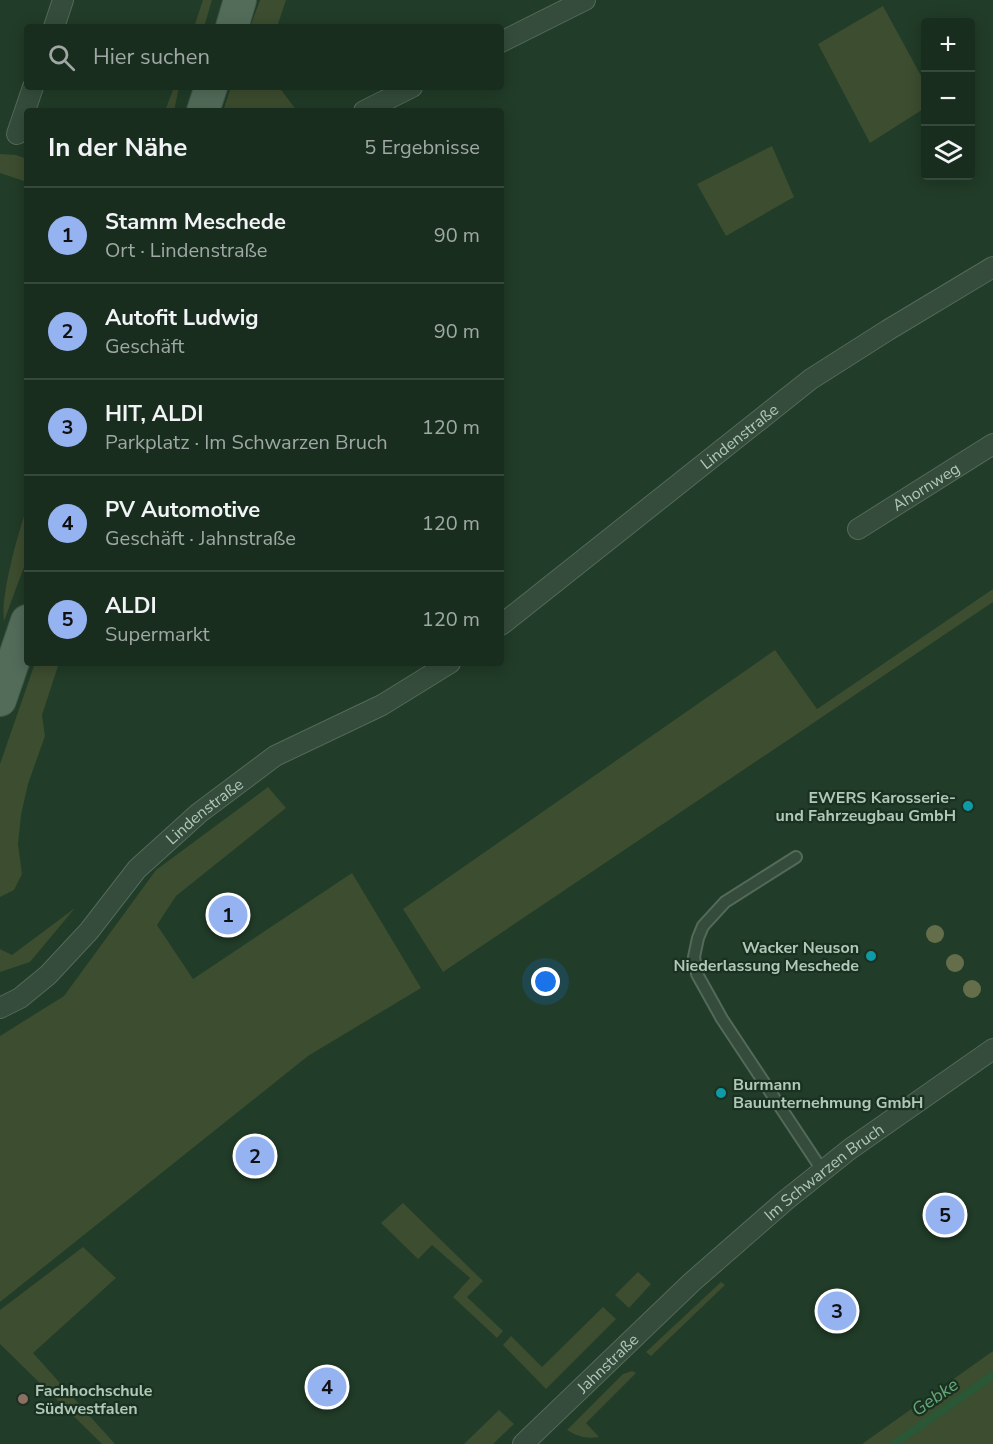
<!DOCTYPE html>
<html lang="de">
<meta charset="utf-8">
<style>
:root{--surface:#192d1e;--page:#223527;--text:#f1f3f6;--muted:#9fa8a4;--line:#37493c;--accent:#95b2f1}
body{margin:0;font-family:"Nunito Sans",sans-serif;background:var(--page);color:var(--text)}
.controls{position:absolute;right:18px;top:18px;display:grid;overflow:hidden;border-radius:6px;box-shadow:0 3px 15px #0003}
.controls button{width:54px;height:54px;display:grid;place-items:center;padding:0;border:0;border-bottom:2px solid var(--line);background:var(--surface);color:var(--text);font:30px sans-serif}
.you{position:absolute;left:546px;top:982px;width:21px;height:21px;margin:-15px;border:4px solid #fff;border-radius:50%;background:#1a73e8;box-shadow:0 0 0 9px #1a73e833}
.badge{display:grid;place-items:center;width:39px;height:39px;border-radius:50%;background:var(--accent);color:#111;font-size:20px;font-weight:700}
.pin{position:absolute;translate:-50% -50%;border:3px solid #fff;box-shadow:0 2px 6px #0006}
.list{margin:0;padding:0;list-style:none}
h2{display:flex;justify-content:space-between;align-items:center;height:78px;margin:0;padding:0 24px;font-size:26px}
h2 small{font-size:20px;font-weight:400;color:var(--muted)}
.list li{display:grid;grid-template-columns:39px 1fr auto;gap:18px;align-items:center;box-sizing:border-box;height:96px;padding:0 24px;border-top:2px solid var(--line)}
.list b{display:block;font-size:22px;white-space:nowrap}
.list p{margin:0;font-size:20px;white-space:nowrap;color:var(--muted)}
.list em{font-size:20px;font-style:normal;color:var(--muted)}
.icon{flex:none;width:33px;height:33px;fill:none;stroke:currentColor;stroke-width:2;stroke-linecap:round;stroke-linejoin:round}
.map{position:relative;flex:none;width:993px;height:1444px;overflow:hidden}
.search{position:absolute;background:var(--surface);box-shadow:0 3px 15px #0003;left:24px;top:24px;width:480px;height:66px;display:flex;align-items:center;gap:15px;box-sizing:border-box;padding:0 21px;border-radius:6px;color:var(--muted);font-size:22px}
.panel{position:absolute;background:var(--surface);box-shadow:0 3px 15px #0003;left:24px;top:108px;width:480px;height:558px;border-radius:6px}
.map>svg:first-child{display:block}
.green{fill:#3d4d2f}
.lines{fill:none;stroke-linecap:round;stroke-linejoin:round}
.stream{stroke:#2a5736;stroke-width:8}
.service-casing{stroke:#536a5a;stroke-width:14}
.minor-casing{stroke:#536a5a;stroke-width:22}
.primary-casing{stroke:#415848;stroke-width:34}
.service{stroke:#354c3c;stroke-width:10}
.minor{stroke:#354c3c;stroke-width:20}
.primary{stroke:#536c5a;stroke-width:32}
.tree{fill:#646e4a}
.culture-dot{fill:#0f9aa8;stroke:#1a3121;stroke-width:2}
.education-dot{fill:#8d6e63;stroke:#1a3121;stroke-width:2}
.labels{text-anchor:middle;stroke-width:4.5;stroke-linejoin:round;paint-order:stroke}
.street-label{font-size:16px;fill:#b0c8b8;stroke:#1a3121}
.poi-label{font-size:16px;font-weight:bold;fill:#b0c8b8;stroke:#1a3121;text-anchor:end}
.water-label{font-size:18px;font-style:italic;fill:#67a979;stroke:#1a3121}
</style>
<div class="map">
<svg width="993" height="1444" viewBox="0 0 993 1444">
<rect width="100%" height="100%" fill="#213c28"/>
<path class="green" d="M203 0H212L204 27H194Z
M260 0H286L277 27H250Z
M883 6 925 83V108L870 143 818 44Z
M174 87H179L174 111H165Z
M231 87H279L297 111H223Z
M772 146 794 197 726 236 697 184Z
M0 154 16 155 27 159V182L0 173Z
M27 507V559L4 621C0 596 18 534 27 507Z
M993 589V602L443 972 403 909 775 650 817 709Z
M35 663H59L42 715 45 736 28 784 21 815 18 844 22 874 14 890 0 897V764Z
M268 787 286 808 176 896 157 925 193 979 352 873 421 988 308 1056 0 1302V1036L64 996 156 870Z
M75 908 30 962 0 972V949L12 955Z
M403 1203 483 1281 467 1297 503 1331 497 1338 453 1297 470 1278 432 1245 418 1259 381 1223Z
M83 1247 116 1278 33 1353 115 1444H102L0 1344V1310Z
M638 1272 651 1284 629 1308 615 1295Z
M721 1282 725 1285 651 1356 646 1352Z
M603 1307 616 1319 546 1389 503 1345 511 1336 542 1367Z
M993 1351V1444H862Z
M632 1371 636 1373 586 1423 599 1437C587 1439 578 1437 567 1430L623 1374Z
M499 1410 514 1424 493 1444H464Z"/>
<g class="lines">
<path class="stream" d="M894 1444 993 1375"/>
<g class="service-casing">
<path id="service" d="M796 857 725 902 703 926 698 938 694 957 697 974 722 1019 822 1170"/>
</g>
<g class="minor-casing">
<g id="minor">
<path d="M54 27 63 0"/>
<path d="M501 42 585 0"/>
<path d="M364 111 412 87"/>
<path d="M17 134 33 87"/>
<path id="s1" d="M858 529 993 444"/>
<path id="s2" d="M501 625 811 379 888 330 993 267"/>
<path id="s3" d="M0 1008 20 998 48 975 89 931 137 869 199 813 275 756 382 705 450 663"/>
<path id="s4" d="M523 1444 692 1282 786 1200 850 1149 993 1049"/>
</g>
</g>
<g class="primary-casing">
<path id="primary" d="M232 27 240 0
M203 111 211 87
M0 700 27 621"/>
</g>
<use href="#service" class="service"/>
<use href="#minor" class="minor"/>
<use href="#primary" class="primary"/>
</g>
<g class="tree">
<circle cx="935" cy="934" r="9"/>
<circle cx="955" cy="963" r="9"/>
<circle cx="972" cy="989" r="9"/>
</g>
<g class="culture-dot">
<circle cx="968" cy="806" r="6"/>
<circle cx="871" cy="956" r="6"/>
<circle cx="721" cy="1093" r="6"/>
</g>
<circle class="education-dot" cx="23" cy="1399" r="6"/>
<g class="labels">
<g class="street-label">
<text dy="6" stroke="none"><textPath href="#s2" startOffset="304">Lindenstraße</textPath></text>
<text dy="6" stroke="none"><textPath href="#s1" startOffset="80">Ahornweg</textPath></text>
<text dy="6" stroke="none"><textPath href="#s3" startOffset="286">Lindenstraße</textPath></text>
<text dy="6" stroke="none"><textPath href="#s4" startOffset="406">Im Schwarzen Bruch</textPath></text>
<text dy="6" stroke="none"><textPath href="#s4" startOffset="117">Jahnstraße</textPath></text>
</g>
<g class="poi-label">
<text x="956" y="803">EWERS Karosserie-<tspan x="956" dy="18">und Fahrzeugbau GmbH</tspan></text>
<text x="859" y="953">Wacker Neuson<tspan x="859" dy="18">Niederlassung Meschede</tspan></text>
<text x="733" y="1090" text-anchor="start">Burmann<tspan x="733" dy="18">Bauunternehmung GmbH</tspan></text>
<text x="35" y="1396" text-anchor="start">Fachhochschule<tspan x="35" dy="18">Südwestfalen</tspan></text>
</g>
<g class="water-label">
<text transform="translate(935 1397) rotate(-35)" y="6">Gebke</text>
</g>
</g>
</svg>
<div class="controls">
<button>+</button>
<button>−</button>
<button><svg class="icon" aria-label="layers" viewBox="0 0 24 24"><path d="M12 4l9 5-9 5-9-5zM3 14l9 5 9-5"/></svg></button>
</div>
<div class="you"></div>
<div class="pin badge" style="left:228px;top:915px">1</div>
<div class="pin badge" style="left:255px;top:1156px">2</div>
<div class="pin badge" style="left:837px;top:1311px">3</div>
<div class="pin badge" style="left:327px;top:1387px">4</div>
<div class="pin badge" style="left:945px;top:1215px">5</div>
<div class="search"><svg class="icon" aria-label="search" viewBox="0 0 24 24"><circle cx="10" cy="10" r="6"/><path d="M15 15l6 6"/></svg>Hier suchen</div>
<section class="panel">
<h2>In der Nähe<small>5 Ergebnisse</small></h2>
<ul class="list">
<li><span class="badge">1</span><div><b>Stamm Meschede</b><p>Ort · Lindenstraße</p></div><em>90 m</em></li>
<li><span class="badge">2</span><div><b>Autofit Ludwig</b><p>Geschäft</p></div><em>90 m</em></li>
<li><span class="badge">3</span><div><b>HIT, ALDI</b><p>Parkplatz · Im Schwarzen Bruch</p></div><em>120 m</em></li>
<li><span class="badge">4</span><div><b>PV Automotive</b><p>Geschäft · Jahnstraße</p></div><em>120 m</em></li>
<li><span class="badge">5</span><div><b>ALDI</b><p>Supermarkt</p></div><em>120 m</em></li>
</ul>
</section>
</div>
